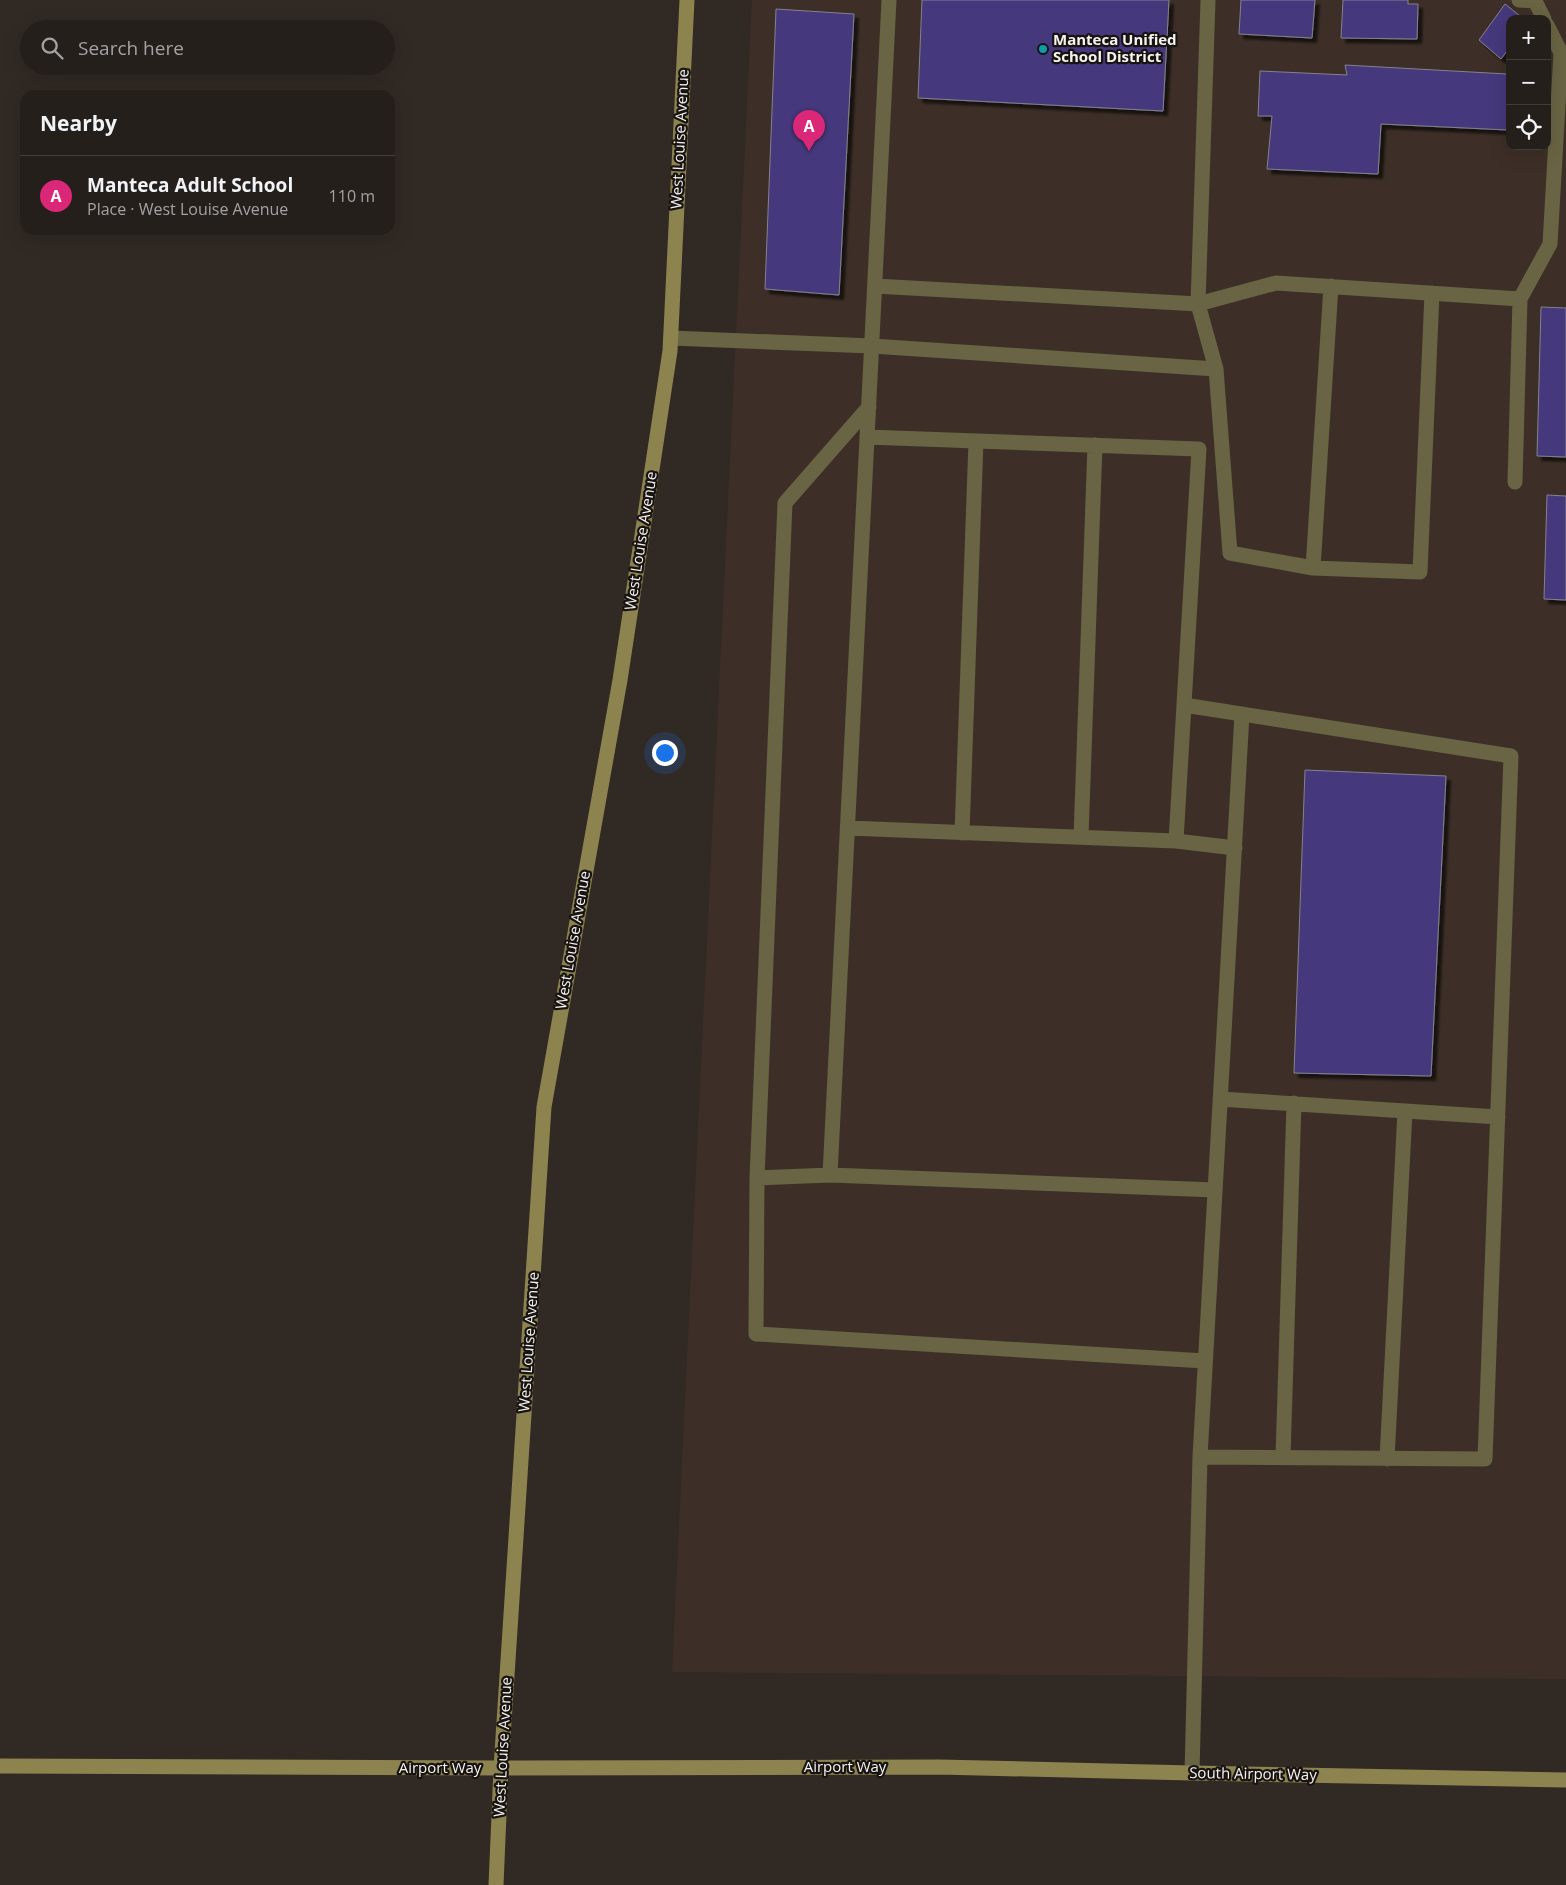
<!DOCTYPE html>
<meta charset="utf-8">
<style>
:root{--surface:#251f1b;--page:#312c28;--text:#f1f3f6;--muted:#a3a2a3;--line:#423d3a;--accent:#db2777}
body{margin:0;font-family:"Open Sans",sans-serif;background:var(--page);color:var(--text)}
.controls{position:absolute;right:15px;top:15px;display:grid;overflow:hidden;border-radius:10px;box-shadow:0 5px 20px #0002}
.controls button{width:45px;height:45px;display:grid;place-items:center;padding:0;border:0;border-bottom:1px solid var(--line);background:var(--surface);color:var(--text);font:25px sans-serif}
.you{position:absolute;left:664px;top:752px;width:18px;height:18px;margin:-12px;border:4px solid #fff;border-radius:50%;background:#1a73e8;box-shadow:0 0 0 8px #1a73e833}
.badge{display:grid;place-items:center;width:32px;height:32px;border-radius:50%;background:var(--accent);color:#fff;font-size:16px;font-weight:700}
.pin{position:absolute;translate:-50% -41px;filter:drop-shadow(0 1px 2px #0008)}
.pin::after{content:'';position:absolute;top:26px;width:18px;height:15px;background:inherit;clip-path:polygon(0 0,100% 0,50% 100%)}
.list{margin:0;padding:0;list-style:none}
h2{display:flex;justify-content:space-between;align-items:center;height:65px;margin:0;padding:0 20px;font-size:21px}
h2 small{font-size:16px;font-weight:400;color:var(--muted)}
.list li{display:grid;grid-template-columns:32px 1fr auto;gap:15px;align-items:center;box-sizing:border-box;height:80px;padding:0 20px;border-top:1px solid var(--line)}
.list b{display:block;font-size:19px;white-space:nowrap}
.list p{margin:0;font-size:16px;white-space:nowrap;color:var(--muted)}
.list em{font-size:16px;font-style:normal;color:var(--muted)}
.icon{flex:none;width:28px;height:28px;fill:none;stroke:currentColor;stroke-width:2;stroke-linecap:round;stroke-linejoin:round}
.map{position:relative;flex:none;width:1566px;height:1885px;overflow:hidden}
.search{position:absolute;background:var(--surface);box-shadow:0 5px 20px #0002;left:20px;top:20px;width:375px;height:55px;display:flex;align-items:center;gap:12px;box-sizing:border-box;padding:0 18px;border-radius:28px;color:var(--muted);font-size:19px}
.panel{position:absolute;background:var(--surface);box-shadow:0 5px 20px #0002;left:20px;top:90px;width:375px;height:145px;border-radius:15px}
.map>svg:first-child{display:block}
.built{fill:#3d2f27;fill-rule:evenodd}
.building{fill:#45397b;stroke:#83828d;filter:url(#shadow)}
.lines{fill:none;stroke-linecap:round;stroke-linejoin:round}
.lane{stroke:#696443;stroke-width:15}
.secondary{stroke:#8c834e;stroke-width:15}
.culture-dot{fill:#0f9aa8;stroke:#161311;stroke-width:2}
.labels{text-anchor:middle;stroke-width:4.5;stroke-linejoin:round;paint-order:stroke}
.poi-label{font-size:15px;font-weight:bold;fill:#f8f2ef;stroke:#161311;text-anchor:start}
.street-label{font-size:15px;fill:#f8f2ef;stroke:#161311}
</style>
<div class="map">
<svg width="1566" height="1885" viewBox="0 0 1566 1885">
<defs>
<filter id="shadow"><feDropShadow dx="4.5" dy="4.5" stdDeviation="1" flood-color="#0009"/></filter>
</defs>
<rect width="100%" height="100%" fill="#312924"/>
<path class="built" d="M752 0H1566V1679L672 1672ZM1510 19H1547V146H1510Z"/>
<path class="building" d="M922 0H1169L1163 111 918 98Z
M1241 0H1315L1312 38 1239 34Z
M1343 0H1408V4H1418L1417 39 1341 38Z
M1505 4 1524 19H1510V47L1501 59 1479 40Z
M776 9 854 14 839 295 765 289Z
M1345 65 1507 74 1508 130 1381 124 1378 174 1267 169 1272 116H1258L1260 71 1347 75Z
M1541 307 1566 308V457L1537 456Z
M1547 495 1566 496V600L1544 599Z
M1305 770 1446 776 1431 1076 1294 1073Z"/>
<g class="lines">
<path class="lane" d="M1208 0 1198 304 1216 369
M1519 0 1535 1 1544 19
M875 286 1198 304 1276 283 1520 299 1515 482
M1331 286 1313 568 1420 572 1432 293
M1520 299 1550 244 1561 53 1547 25
M671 338 872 346 1216 369 1230 553 1313 568
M869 407 785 503 757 1178 830 1175 889 0
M1184 705 1511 756 1485 1459 1200 1457 1192 1773
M848 828 1176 841 1199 449 867 437
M962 833 976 441
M1081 837 1095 445
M1176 841 1235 848
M1220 1099 1498 1117
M830 1175 1215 1190
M757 1178 756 1334 1205 1361
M1200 1457 1242 714
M1283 1457 1294 1103
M1387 1459 1405 1111"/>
<path class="secondary" d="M0 1766 501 1768 939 1767 1192 1773 1566 1780
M496 1885 501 1768 544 1107 620 680 670 351 687 0"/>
</g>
<circle class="culture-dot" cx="1043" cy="49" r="5"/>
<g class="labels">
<g class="poi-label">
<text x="1053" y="45">Manteca Unified<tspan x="1053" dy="17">School District</tspan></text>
</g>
<g class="street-label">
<text transform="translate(680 139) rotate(-87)" y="5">West Louise Avenue</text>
<text transform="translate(641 541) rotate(-81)" y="5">West Louise Avenue</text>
<text transform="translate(573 940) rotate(-80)" y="5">West Louise Avenue</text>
<text transform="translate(529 1342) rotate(-86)" y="5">West Louise Avenue</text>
<text transform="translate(503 1747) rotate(-87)" y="5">West Louise Avenue</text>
<text x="845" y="1772">Airport Way</text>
<text x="440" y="1773">Airport Way</text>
<text transform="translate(1253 1774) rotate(1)" y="5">South Airport Way</text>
</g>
</g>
</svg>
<div class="controls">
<button>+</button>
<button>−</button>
<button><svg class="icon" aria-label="locate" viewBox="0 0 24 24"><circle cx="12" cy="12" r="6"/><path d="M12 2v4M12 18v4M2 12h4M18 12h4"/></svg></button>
</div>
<div class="you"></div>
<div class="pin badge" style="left:809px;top:151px">A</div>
<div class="search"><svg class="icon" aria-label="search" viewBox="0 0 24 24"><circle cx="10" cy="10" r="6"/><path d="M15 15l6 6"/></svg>Search here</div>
<section class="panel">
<h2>Nearby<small></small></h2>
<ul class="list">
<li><span class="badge">A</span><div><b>Manteca Adult School</b><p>Place · West Louise Avenue</p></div><em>110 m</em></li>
</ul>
</section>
</div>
